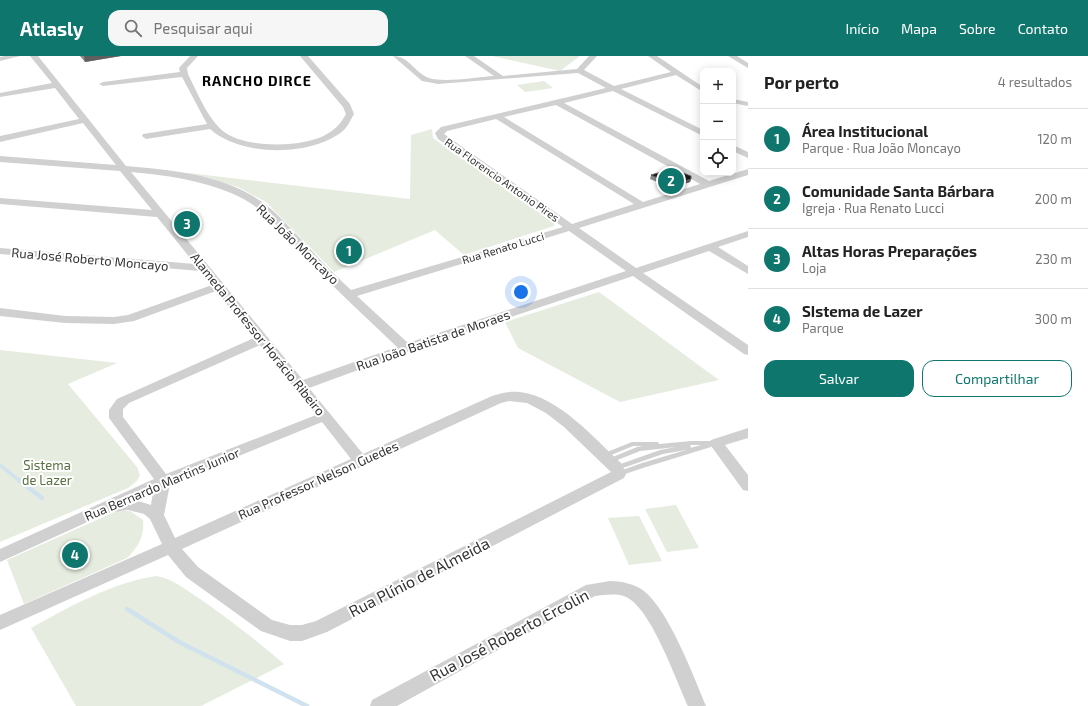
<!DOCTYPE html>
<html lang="pt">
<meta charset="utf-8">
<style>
:root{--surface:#fff;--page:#f6f6f6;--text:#222;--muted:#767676;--line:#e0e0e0;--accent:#0f766e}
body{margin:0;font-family:"Exo 2",sans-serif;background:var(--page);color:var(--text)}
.controls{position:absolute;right:12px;top:12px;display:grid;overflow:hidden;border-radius:8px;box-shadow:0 2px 10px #0003}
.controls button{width:36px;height:36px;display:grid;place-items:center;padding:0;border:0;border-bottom:1px solid var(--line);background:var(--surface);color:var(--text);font:20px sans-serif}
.you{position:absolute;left:521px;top:236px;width:14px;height:14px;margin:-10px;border:3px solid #fff;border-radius:50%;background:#1a73e8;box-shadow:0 0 0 6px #1a73e833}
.badge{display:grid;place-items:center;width:26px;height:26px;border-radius:50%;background:var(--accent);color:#fff;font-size:13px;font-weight:700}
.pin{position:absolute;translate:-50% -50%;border:2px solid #fff;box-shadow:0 1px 4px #0006}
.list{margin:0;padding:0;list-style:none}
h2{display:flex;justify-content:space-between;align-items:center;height:52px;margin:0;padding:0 16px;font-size:17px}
h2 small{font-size:13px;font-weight:400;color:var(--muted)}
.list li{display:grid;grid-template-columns:26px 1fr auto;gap:12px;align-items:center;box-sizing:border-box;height:60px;padding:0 16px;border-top:1px solid var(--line)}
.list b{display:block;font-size:15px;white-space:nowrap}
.list p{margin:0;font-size:13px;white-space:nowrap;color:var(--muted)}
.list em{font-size:13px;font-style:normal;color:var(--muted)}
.actions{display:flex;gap:8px;padding:12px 16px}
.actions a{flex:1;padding:9px 0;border:1px solid var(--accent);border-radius:12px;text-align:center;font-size:14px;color:var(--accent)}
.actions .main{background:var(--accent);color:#fff}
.icon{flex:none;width:22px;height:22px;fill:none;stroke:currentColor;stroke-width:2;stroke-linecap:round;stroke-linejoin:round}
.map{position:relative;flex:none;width:748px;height:650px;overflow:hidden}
header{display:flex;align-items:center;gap:24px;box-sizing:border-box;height:56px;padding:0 20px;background:var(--accent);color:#fff}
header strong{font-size:19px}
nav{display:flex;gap:22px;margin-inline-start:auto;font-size:14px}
.search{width:280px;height:36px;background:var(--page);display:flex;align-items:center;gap:10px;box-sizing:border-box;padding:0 14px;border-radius:12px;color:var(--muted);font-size:15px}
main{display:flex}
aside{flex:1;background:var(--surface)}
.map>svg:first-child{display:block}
.green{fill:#e6ecdf}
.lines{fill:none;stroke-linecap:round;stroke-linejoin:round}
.stream-far1{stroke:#cfe2ee;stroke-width:3.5}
.stream{stroke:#cfe2ee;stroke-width:4.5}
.lane{fill:#d0d0d0;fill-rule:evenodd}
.street{fill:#d0d0d0;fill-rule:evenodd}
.wall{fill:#8c8c8c}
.shaded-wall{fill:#5f5f5f}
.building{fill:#1a1a1a;stroke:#5f5f5f}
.labels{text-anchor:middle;stroke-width:4;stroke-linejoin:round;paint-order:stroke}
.far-street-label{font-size:11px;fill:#333;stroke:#fff}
.street-label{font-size:13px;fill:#333;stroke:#fff}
.park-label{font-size:13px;fill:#56703f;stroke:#fff}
.far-district-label{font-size:14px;font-weight:bold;letter-spacing:1px;fill:#000;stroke:#fff}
.near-street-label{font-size:16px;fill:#333;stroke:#fff}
</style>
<header>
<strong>Atlasly</strong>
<div class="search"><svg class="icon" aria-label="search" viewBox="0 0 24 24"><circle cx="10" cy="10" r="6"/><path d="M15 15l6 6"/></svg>Pesquisar aqui</div>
<nav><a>Início</a><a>Mapa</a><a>Sobre</a><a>Contato</a></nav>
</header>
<main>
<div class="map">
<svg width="748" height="650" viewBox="0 0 748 650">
<rect width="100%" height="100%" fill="#fff"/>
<path class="green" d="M492 0H580L560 15Z
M544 25 553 32 525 36 517 29Z
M432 73 433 82 554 167V170L464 199 435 174 334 216 266 146 238 131 188 118 189 117 410 143 411 79Z
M599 236 719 324 620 346 518 292 505 266Z
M0 294 117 307 68 328 137 411 140 419 137 425 128 432 0 486Z
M676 449 699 492 667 496 645 453Z
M117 455H130L143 464C145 479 138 492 127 502L24 548 7 504Z
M639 460 662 505 629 509 608 462Z
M157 520C173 523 186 534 200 543 229 563 257 585 284 608L201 650H76L31 572C67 552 115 525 157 520Z"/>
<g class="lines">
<path class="stream-far1" d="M0 409 20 425"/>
<path class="stream" d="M19 424 42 442
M127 553 179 586 307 650"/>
<path class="lane" d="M691 385H718L719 387 718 389H712L711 391 646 411 619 420H617L616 418 617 416 642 407 686 394 663 398 617 414H615L614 412 615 410 660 394 676 391 640 395 610 407H608L607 405 608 403 637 391 643 390H633L604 402H602L601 400 602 398 632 386H658L659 388ZM690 389H701L690 392 691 391Z"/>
<path class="street" d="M5 0H20L0 5V1Z
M30 0H38L126 110C173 114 226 119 265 148 279 159 290 172 302 184 318 202 334 218 351 234L563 171 438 83 435 77 441 71 606 32 578 17 438 28 422 25 393 0C409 0 415 17 429 22 445 27 477 21 494 20L465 0H474L503 20 577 13 589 0H597L584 14 614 30 671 16 648 0H657L703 31V36L676 19 621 33 703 74V80L613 35 564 47 709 125 748 113V119L579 172 636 212 748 175V181L718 191 748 210V218L709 195 643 217 748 289V299L744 298 633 220 410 295 309 332 363 398 492 340C501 337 510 335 520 336 558 340 595 383 622 408L626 418 624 422 327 576 302 585H290L261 575 186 521 168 499 0 574V559L162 488 150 463 144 458 128 454 107 457 0 506V493L154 423 109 362V354L117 343 254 282 216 235 134 265 114 268 65 267 0 260V252L65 260 114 261 128 259 212 229 200 215 0 198V192L195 208 157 161 0 148V142L152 154 120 115 0 106V100L116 109 83 67 0 86V80L79 63 55 32 0 41V37L52 27ZM556 49 700 128 643 146 504 61ZM496 63 634 148 572 168 444 78 447 75ZM131 116C165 119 200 124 231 137 271 153 296 193 325 222 348 245 373 268 397 291L303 324ZM569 175 626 215 408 287 357 240ZM260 289 316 359 166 418 123 361V353L129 347ZM509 345 527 347 546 357 564 371 611 416 316 565 302 569H290L272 564 198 511 182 493 501 347ZM322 366 351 403 175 482 164 459 170 428ZM153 436 151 449 135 444Z
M190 0H198L187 12 188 18C197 36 208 63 223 75 245 93 304 92 327 78 336 73 341 67 346 58L343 51 300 0H308L350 48 354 58C351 63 348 70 344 74 313 101 241 101 210 73L146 83 142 80 143 78 207 68 182 21 103 30 99 28 103 26 180 16 179 12Z
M728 0H737L748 7V12Z
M733 43 748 46V50L733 47Z
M733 89 748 96V102L733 95Z
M748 372V382L725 389 748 419V435L743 434 709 387 711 384Z
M610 525C621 525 635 528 644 535 669 555 693 619 706 650H688C676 624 651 552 626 541 617 537 605 539 595 540L397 650H370L372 644 586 529Z"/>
</g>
<path class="wall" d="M80 0H121L85 6Z
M651 119 691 123 690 126 669 133 662 128 650 123Z"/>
<path class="shaded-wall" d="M84 0H121L85 6Z
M691 123 690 126 669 133 670 129Z"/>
<path class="building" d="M672 113 691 120V123L670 129 663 124 651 119Z"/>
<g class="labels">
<g class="far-street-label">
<text transform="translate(502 124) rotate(35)" y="4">Rua Florencio Antonio Pires</text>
<text transform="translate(503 192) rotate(-17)" y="4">Rua Renato Lucci</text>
</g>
<g class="street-label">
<text transform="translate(298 188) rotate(44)" y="5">Rua João Moncayo</text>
<text transform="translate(90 203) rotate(5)" y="5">Rua José Roberto Moncayo</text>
<text transform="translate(258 278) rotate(51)" y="5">Alameda Professor Horácio Ribeiro</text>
<text transform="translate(433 284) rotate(-19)" y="5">Rua João Batista de Moraes</text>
<text transform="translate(318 424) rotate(-24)" y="5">Rua Professor Nelson Guedes</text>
<text transform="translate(162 428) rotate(-23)" y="5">Rua Bernardo Martins Junior</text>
</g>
<g class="park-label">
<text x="47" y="414">Sistema<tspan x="47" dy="15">de Lazer</tspan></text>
</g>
<g class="far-district-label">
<text x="257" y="30">RANCHO DIRCE</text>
</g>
<g class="near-street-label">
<text transform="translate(419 521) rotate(-27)" y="6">Rua Plínio de Almeida</text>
<text transform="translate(509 579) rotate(-28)" y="6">Rua José Roberto Ercolin</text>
</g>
</g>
</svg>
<div class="controls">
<button>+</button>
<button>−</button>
<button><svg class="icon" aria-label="locate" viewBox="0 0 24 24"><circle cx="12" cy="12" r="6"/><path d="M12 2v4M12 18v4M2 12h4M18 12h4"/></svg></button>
</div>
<div class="you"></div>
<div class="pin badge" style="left:349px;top:195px">1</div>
<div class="pin badge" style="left:671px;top:125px">2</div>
<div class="pin badge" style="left:187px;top:168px">3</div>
<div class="pin badge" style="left:75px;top:499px">4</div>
</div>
<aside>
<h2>Por perto<small>4 resultados</small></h2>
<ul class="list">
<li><span class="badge">1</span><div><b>Área Institucional</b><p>Parque · Rua João Moncayo</p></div><em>120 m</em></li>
<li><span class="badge">2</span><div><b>Comunidade Santa Bárbara</b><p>Igreja · Rua Renato Lucci</p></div><em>200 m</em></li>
<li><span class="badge">3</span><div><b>Altas Horas Preparações</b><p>Loja</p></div><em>230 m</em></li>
<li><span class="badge">4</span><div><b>SIstema de Lazer</b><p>Parque</p></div><em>300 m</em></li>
</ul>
<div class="actions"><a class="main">Salvar</a><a>Compartilhar</a></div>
</aside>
</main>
